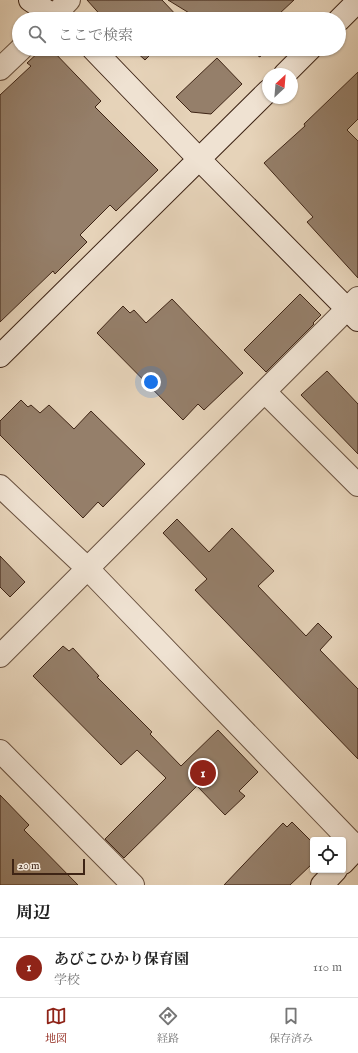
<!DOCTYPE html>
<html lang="ja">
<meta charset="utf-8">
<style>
:root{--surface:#fff;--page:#f6f6f6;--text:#222;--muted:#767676;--line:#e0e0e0;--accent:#8f2418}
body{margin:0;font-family:"IM FELL English","Noto Serif JP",serif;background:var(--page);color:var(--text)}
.controls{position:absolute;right:12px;bottom:12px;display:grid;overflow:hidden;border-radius:4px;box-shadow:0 1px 3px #0004}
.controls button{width:36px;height:36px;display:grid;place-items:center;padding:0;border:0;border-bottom:1px solid var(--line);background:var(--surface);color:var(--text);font:20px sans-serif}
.compass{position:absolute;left:262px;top:68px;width:36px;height:36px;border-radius:50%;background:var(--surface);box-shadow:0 1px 3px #0004;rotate:26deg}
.scale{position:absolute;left:12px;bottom:10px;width:73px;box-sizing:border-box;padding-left:4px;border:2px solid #3e2415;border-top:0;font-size:11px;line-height:14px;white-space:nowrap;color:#3e2415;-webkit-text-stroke:3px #efe2d2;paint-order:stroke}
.you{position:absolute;left:151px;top:382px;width:14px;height:14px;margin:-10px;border:3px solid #fff;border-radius:50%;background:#1a73e8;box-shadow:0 0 0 6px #1a73e833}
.badge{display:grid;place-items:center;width:26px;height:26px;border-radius:50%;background:var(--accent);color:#fff;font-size:13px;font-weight:700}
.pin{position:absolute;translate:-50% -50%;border:2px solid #fff;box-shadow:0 1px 4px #0006}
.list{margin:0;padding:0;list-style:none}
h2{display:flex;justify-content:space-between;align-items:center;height:52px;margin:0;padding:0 16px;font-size:17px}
h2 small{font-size:13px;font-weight:400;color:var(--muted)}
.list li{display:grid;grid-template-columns:26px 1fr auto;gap:12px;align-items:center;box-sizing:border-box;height:60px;padding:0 16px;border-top:1px solid var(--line)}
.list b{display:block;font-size:15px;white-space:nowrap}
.list p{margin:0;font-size:13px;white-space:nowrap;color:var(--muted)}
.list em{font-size:13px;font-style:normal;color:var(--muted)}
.icon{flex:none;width:22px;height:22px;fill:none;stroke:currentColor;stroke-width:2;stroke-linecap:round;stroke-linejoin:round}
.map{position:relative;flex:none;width:358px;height:885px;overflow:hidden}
.search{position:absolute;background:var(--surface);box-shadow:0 1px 3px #0004;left:12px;right:12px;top:12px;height:44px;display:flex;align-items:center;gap:10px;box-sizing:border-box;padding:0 14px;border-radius:22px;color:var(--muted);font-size:15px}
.sheet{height:112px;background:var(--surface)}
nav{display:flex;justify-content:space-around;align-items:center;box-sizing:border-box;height:56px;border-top:1px solid var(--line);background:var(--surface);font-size:11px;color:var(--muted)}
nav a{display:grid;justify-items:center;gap:2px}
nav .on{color:var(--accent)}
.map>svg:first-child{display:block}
.building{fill:#957f6a;stroke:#3e2415}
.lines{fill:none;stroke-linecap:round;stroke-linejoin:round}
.street-casing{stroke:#68503e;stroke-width:24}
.secondary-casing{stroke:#3e2415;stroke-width:24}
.street{stroke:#efe2d2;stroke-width:22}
.secondary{stroke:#efe2d2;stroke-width:22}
</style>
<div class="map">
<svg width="358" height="885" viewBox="0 0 358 885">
<rect width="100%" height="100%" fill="#e6d3b9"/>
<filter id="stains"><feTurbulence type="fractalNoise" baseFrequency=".005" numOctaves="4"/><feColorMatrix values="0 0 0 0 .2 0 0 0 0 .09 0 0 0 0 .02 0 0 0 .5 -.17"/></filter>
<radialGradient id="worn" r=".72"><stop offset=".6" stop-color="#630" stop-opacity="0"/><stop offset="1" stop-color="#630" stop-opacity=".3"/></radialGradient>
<path class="building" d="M87 0H162L180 19H104Z
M168 0H294L279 14 286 19H199Z
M42 49H51L101 101 95 107 158 170 116 211 110 205 80 235 87 242 55 274 53 271 0 322V95L31 66 27 63Z
M133 49H156L145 60Z
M247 49H270L267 53 264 51 260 57Z
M217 58 242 84 211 114 191 112 176 97Z
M358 72V119L347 130 358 141V278L307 222 313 217 264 163 305 126 304 124Z
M300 294 321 315 313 323 314 324 266 372 244 350Z
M172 299 243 373 204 410 198 404 183 420 97 333 123 306 130 313 134 310 146 323Z
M327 371 358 404V454L301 395Z
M21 400 28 407 31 405 40 413 49 405 74 429 91 411 145 464 103 507 98 502 83 518 0 435V421Z
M177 519 209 552 232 528 274 571 258 586 306 636 318 623 332 637 320 650 358 689V759L195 590 207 579 163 533Z
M0 556 25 582 10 597 0 587Z
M63 646 69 651 73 648 99 676 97 677 152 732 150 734 181 766 218 730 258 772 239 791 245 796 225 815 197 786 124 858 105 839 166 778 137 750 121 765 33 676Z
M0 795 29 825 24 830 78 885H0Z
M292 822 313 843V863L290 885H224L283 823 287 827Z"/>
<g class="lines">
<g class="street-casing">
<path id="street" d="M51 19 69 0
M0 69 21 49
M265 392 358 485
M0 486 88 569 357 848
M0 656 358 298
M0 751 133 885"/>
</g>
<g class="secondary-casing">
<path id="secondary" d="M30 0 59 19
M339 20 358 1
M93 49 199 159 358 320
M285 74 310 49
M0 356 268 91
M343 863 358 847
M322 885 336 870"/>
</g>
<use href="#street" class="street"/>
<use href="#secondary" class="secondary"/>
</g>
<rect width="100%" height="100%" filter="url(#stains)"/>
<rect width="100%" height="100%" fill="url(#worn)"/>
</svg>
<div class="controls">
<button><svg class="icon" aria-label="locate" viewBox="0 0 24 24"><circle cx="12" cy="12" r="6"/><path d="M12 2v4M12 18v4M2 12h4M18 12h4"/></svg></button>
</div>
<svg class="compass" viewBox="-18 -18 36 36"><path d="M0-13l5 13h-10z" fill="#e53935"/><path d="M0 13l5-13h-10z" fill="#767676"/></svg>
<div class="scale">20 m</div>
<div class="you"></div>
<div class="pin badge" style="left:203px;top:773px">1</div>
<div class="search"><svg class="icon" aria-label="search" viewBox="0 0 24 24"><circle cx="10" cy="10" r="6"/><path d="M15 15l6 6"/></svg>ここで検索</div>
</div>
<section class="sheet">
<h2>周辺<small></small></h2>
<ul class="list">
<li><span class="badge">1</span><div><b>あびこひかり保育園</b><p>学校</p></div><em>110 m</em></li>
</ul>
</section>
<nav>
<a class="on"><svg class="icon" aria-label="map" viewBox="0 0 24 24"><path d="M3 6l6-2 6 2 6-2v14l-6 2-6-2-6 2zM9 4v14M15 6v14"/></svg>地図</a>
<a><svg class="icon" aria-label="directions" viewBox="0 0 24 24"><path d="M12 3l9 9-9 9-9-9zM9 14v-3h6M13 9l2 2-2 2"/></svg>経路</a>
<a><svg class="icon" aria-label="saved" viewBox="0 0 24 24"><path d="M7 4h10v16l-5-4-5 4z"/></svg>保存済み</a>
</nav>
